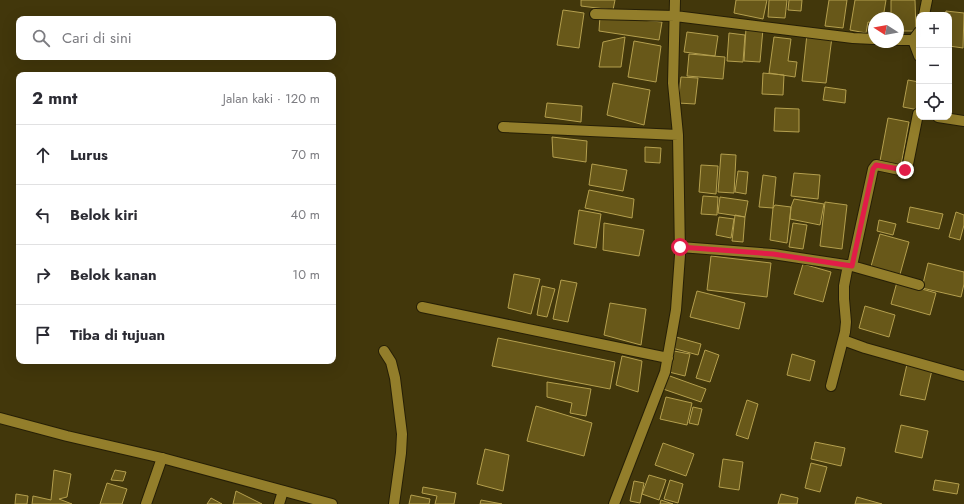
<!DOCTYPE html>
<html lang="id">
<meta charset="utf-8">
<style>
:root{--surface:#fff;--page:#f7f7f7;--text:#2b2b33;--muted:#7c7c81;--line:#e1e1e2}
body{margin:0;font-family:Jost,sans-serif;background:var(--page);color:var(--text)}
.controls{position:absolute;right:12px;top:12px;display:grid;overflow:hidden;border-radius:8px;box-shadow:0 4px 16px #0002}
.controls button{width:36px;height:36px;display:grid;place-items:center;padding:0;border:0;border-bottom:1px solid var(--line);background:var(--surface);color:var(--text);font:20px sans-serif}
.compass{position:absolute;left:868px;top:12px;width:36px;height:36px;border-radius:50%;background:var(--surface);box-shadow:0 4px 16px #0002;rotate:281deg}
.stop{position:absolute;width:12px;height:12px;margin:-9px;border:3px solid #e11d48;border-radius:50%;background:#fff}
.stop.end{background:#e11d48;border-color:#fff;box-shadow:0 1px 4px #0008}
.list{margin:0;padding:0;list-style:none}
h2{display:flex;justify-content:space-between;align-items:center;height:52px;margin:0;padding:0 16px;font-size:17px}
h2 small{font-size:13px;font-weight:400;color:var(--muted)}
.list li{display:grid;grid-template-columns:26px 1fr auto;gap:12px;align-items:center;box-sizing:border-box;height:60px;padding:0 16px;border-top:1px solid var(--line)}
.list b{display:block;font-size:15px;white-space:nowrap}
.list em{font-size:13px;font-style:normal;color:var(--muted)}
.icon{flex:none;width:22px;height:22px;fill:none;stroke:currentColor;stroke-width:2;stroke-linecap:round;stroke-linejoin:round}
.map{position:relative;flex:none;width:964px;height:504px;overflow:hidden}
.search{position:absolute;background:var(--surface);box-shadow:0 4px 16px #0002;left:16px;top:16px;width:320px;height:44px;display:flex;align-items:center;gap:10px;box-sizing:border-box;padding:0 14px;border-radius:8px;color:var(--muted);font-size:15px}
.panel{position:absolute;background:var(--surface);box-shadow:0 4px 16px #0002;left:16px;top:72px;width:320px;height:292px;border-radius:8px}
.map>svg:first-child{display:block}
.building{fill:#685819;stroke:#b49f4e}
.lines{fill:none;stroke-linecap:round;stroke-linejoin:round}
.street-casing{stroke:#261f06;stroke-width:12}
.secondary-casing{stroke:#261f06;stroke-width:12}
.street{stroke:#937e2b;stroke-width:10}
.secondary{stroke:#937e2b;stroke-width:10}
.route{stroke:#e11d48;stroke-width:5}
</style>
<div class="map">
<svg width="964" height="504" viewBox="0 0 964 504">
<rect width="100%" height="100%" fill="#42370b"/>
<path class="building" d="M581 0H615L613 10 581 6Z
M736 0H767L763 19 734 13Z
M769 0H787L785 18 768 17Z
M789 0H802L801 11 788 10Z
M829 0H847L843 28 825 26Z
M855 0H886L883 18H874V23L868 22 866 33 850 30Z
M891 0H915L916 31H898V18H891Z
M563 10 584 13 579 48 557 45Z
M946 11 964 13 963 48 949 46V15H945Z
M600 16 662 22 659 40 599 31Z
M746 28 763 29 760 62 744 61Z
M687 32 718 36 715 56 684 52Z
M729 33 745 35 743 62 727 61Z
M807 34 832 37 826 83 802 81Z
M625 37 621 67H599L603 42Z
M774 37 791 39 788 61 797 62 795 77 769 73Z
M634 41 661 46 656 82 628 77Z
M689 54 725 57 723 79 687 76Z
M763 73 784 75 783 95 762 94Z
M681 77 698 78 695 104 678 103Z
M908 80 919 82V110L903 107Z
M613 83 650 90 644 125 607 115Z
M825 87 846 90 845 103 823 100Z
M547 103 582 106 581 122 545 117Z
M775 108 799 109V132L774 131Z
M888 118 909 122 901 165 880 161Z
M552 137 587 141 586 162 553 157Z
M645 147 661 148 660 163 645 162Z
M721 154 736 155 734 193 718 192Z
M592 164 627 170 623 191 589 185Z
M701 165 718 166 716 194 699 192Z
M738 171 748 172 746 194 735 192Z
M794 173 820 175 818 199 791 196Z
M763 175 776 177 773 208 759 207Z
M589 190 634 199 632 218 585 208Z
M703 196 718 197 717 215 701 214Z
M720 197 748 201 745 217 718 213Z
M794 199 824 204 820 225 790 219 791 207Z
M825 202 847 205 842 249 820 246Z
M775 205 791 207 787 243 770 240 773 208Z
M910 207 943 214 939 229 907 222Z
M579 210 601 214 596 248 574 244Z
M956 212 964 215V225L960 240 949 237Z
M735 215 745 217 743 242 732 241Z
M719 217 734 219 731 238 716 235Z
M879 220 896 224 893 235 877 231Z
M604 223 644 230 639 256 603 250Z
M793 223 807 225 803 249 789 247Z
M880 234 909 242 899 278 870 270Z
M711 256 771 263 767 297 707 290Z
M928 263 964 272V284L961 297 922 288Z
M803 264 831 272 823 302 794 294Z
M514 274 540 279 531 314 508 308Z
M561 280 577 283 568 322 553 319Z
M897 282 936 293 930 315 891 304Z
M542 286 555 289 547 317 537 315Z
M697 291 745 303 739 329 690 317Z
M610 303 646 309 641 345 604 335Z
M865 306 895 315 889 337 859 328Z
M676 337 701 344 698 355 672 348Z
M498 338 615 362 610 389 492 366Z
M705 350 719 355 710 382 696 378Z
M674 351 690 354 685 376 669 372Z
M792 354 815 361 810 381 787 375Z
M622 356 642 361 638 392 616 385Z
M907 364 932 370 925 400 900 395Z
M667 375 706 389 701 402 663 389Z
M547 382 591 389 586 416 570 413 572 403 547 397Z
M666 397 692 403 687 425 660 419Z
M747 400 758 404 748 439 736 435Z
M536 406 592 423 584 456 527 441Z
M693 407 702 409 698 425 689 423Z
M901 425 928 431 922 458 895 452Z
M815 442 845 448 841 466 811 459Z
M663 443 694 454 686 476 655 465Z
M485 449 509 455 503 491 477 484Z
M723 459 743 462 739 490 719 487Z
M811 463 827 467 820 492 805 488Z
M54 470 71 474 67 497 59 499 72 504H32L33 496 51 500Z
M115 470 126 472 123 481 111 480Z
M649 475 666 480 659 500 642 494Z
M670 480 683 484 678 503 664 499Z
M935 480 959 484 957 494 933 490Z
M634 481 644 483 640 503 630 501Z
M107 483 127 489 122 504H100Z
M423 487 456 493 454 504H435L437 496 422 493Z
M236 491 262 504H233Z
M16 494 28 496 27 504H15Z
M781 494 798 498 797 504H778Z
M411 495 430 499 429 504H409Z
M857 497 882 504H855Z
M211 498 222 504H207Z
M481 500 502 504H480Z
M661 500 673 504H660Z"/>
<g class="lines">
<g class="street-casing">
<path id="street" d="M595 14 675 16 853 38 874 39
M924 15 927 0
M898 40H913L919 32
M913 40 919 56
M938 117 964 121
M503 127 678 135
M680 247 773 254 852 266 919 285
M852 266 873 169 876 165 900 170 907 169 918 114H919
M422 307 668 358
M843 340 865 348 964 376
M384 351 391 362 395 378 402 434 401 453 394 504
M831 386 845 332 846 322 844 299V286L848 265
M146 504 162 458
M279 504 283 491
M614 504 665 372 676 310 680 255 678 135 673 83 675 0"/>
</g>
<g class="secondary-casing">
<path id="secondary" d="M0 418 67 436 162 458 332 504"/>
</g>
<use href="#street" class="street"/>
<use href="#secondary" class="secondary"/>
</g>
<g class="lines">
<path class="route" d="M680 247 773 254 852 266 873 169 876 165 905 170"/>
</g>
</svg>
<div class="controls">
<button>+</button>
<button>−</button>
<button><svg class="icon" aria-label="locate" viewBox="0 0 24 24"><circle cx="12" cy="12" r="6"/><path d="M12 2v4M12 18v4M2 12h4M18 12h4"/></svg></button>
</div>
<svg class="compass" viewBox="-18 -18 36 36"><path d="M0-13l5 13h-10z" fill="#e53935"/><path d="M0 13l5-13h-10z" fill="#7c7c81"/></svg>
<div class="stop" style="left:680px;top:247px"></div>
<div class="stop end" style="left:905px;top:170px"></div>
<div class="search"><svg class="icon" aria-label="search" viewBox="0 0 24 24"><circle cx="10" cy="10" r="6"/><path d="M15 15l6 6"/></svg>Cari di sini</div>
<section class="panel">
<h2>2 mnt<small>Jalan kaki · 120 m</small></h2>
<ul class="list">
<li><svg class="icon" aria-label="ahead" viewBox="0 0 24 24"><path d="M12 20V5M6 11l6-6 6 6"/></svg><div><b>Lurus</b></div><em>70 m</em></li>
<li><svg class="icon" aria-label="left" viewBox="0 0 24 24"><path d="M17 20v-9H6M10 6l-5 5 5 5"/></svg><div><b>Belok kiri</b></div><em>40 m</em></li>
<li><svg class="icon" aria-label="right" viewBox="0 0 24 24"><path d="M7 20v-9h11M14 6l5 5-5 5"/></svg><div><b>Belok kanan</b></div><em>10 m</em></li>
<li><svg class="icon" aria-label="arrive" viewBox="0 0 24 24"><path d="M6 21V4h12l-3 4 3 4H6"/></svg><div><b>Tiba di tujuan</b></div></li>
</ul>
</section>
</div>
